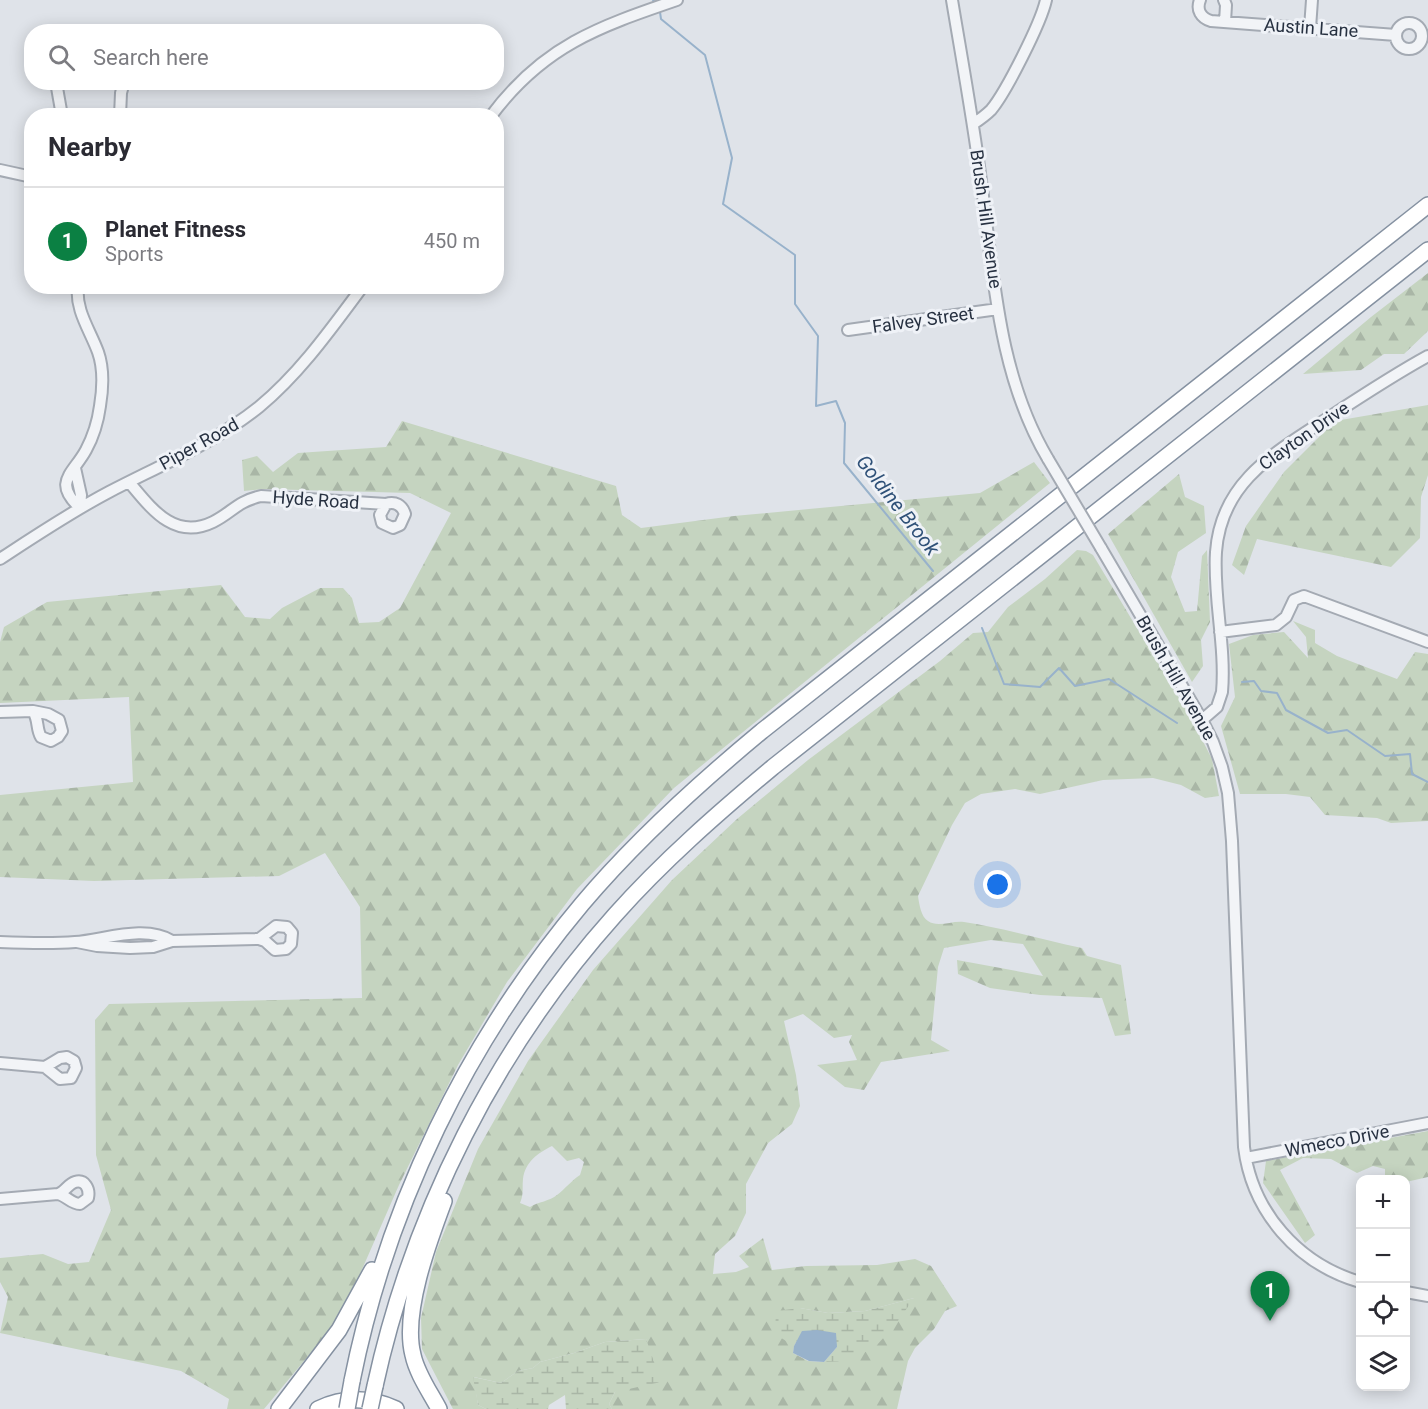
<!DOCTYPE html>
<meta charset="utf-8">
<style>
:root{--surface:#fff;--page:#f2f2f3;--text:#2b2b33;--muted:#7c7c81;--line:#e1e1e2;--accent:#0b8043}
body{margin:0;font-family:Roboto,sans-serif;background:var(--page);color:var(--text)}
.controls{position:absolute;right:18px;bottom:18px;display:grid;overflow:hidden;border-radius:12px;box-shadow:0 3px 15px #0003}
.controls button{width:54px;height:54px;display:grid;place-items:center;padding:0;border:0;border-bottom:2px solid var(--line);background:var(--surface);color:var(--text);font:30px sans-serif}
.you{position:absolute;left:998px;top:885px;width:21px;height:21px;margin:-15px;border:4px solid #fff;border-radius:50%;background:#1a73e8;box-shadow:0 0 0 9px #1a73e833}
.badge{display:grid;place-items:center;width:39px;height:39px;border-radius:50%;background:var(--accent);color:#fff;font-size:20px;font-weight:700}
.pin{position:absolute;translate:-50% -50px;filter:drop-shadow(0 2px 3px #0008)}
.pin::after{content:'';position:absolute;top:32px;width:21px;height:18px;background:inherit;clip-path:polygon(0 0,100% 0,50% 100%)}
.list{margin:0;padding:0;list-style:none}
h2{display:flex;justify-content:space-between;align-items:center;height:78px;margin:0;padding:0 24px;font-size:26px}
h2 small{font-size:20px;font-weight:400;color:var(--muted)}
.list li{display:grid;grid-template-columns:39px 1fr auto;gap:18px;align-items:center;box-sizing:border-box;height:108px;padding:0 24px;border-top:2px solid var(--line)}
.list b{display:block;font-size:22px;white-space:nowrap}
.list p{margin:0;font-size:20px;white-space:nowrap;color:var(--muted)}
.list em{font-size:20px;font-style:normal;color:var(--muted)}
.icon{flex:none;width:33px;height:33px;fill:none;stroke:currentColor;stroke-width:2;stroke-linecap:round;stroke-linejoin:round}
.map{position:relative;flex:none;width:1428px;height:1409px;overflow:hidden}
.search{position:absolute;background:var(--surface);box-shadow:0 3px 15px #0003;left:24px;top:24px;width:480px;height:66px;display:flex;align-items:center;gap:15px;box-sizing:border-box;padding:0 21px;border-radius:24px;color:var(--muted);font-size:22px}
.panel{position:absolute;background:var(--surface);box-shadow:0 3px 15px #0003;left:24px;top:108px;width:480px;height:186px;border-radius:24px}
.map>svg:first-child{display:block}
.forest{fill:url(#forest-firs);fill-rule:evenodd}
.wetland{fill:url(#wetland-marsh)}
.water{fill:#98b2cb}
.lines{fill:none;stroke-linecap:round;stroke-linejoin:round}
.stream{stroke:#98b2cb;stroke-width:2}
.minor-casing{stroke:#a4aab3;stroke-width:14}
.highway-casing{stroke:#8591a1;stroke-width:18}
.minor{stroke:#f2f4f7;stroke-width:10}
.highway{stroke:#fff;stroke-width:15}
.minor-bridge-casing{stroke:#a4aab3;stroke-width:14;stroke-linecap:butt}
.highway-bridge-casing{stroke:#8591a1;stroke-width:18;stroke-linecap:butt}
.minor-bridge{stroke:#f2f4f7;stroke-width:10}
.highway-bridge{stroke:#fff;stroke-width:15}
.labels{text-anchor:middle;stroke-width:6;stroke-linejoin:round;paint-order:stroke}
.street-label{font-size:18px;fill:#273141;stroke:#eff2f7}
.water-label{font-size:20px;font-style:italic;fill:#2f5178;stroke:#eff2f7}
</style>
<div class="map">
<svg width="1428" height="1409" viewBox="0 0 1428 1409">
<defs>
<pattern id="forest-firs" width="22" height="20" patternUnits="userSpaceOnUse" patternTransform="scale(1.5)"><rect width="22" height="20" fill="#c5d4c0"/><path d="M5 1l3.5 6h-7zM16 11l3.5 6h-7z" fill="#a9b6a6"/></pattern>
<pattern id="wetland-marsh" width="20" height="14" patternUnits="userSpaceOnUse" patternTransform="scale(1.5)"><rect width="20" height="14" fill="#c5d4c0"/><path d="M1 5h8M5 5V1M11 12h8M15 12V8" fill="none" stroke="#a9b6a6"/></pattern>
</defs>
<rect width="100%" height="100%" fill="#dfe3e9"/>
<path class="forest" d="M1428 273V331L1404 354H1384L1361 370 1303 374 1371 317Z
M1428 405V475L1421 497 1420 538 1391 567 1257 539 1244 575 1232 565 1246 526 1284 472 1335 421Z
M402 421 616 486 622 515 641 528 734 516 980 493 1034 462 1050 483 674 788 577 889 507 982 458 1065 399 1185 360 1274 329 1331 264 1409H227L229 1399 181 1371 0 1333 8 1297 0 1282V1258L43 1254 68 1264 89 1262 111 1210 96 1155 95 1020 109 1004 362 998 360 907 325 853 279 876 94 881 0 877V795L133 782 129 697 0 703V642L4 627 47 602 221 585 245 617 270 619 282 608 320 588H343L352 598 359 623 379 622 400 608 451 513 410 493 264 489 244 491 242 460 257 456 273 472 298 453 386 447Z
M1179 474 1185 497 1204 506 1206 533 1178 552 1171 577 1185 612 1197 611 1202 556 1207 550 1210 622 1201 640 1203 666 1192 682 1108 534Z
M1077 550 1086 551 1093 555 1191 718 1212 759 1219 796 1205 798 1181 785 1153 778 1103 780 1040 794 1015 789 981 794 965 803 952 825 918 896C919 903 921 917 928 921 938 928 953 920 964 922 1004 928 1043 940 1082 948L1087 956 1121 965 1131 1034 1115 1036 1102 998 1040 995 990 988 958 974 957 960 1043 976 1023 944 991 940 944 948 938 967 931 1040 950 1051 881 1062 864 1090 845 1087 817 1065 857 1060 849 1042 852 1035 834 1038 803 1014 784 1021 796 1075 800 1106 792 1124 768 1143 746 1184V1213L735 1236 715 1254 713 1274 736 1272 749 1267 739 1256 763 1238 772 1270 806 1266 877 1265 915 1259 931 1266 957 1306 945 1311 934 1329 915 1348 908 1361 897 1409H612L609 1404 615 1392 650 1355 646 1339 605 1342 574 1353 540 1362 533 1368 518 1371 501 1383 474 1377 478 1405 486 1409H453L422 1349 421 1318 436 1252 478 1149 528 1061 593 970 672 880 737 819 808 760 940 661 973 633 988 632 1008 607 1045 579ZM552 1146 567 1161 579 1158 584 1162 580 1175C571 1181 565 1189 557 1195 550 1201 538 1202 530 1207L520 1203C524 1194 522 1188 523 1179 525 1162 538 1153 552 1146ZM914 1298 824 1362 808 1361 793 1353 800 1308 828 1313 865 1311Z
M1293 621 1315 630V643L1337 656 1397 679 1415 652 1428 654V821L1391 823 1377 818 1325 815 1310 797 1286 794H1240L1221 726 1235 697 1229 644 1253 635 1284 632 1308 658 1306 637Z
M1428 1131V1177L1406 1182V1180L1385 1179V1169L1373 1166 1357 1173 1331 1159 1303 1158 1280 1170 1315 1235 1305 1243 1263 1183 1266 1161Z"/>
<path class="wetland" d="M914 1298 896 1324 876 1346 849 1361 824 1362 837 1347 803 1331 794 1346 775 1334 776 1311 800 1308 828 1313 865 1311Z
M646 1339 661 1382 615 1392 609 1404 612 1409H566L565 1395 549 1405 548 1409H486L478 1405 473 1377 501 1383 518 1371 533 1368 540 1362 574 1353 605 1342Z"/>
<path class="water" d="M817 1330 836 1333 837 1347 824 1362 809 1361 793 1353 794 1346 802 1331Z"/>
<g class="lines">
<path class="stream" d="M653 0 654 1
M660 12 661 19 705 55 732 158 723 204 795 255V304L818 336 816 406 836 401 845 423 844 463 933 571
M982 628 1004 684 1040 687 1059 668 1075 686 1109 679 1177 723
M1242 682 1254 681 1261 691 1277 693 1286 710 1328 733 1347 730 1385 756 1410 754 1412 774 1428 782"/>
<g class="minor-casing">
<path id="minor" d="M952 0C962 60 973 120 981 181 994 276 998 375 1048 459
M1200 0C1196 10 1201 18 1211 21L1396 35
M1224 0 1226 5 1225 22
M1396 36a13 13 0 1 1 26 0a13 13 0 1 1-26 0Z
M1310 28 1312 0
M56 82 62 116
M120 116 121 93 124 82
M491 116C543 46 598 27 677 0
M973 124C979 120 986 115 991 110 1006 92 1041 23 1046 0
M0 170 32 177
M78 286C75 310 90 330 98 352 104 369 103 388 100 406 98 421 93 437 86 450 73 474 52 482 80 508
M848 330 998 309
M75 468 81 495 80 508
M129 482C151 508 174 541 213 522 233 512 236 502 261 496L386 504C395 501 402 505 405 514L400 525 393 528 382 523 380 515 386 504
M1101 548 1202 720 1213 742 1222 767 1228 793 1232 841 1244 1147C1252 1212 1298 1264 1360 1282
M0 559C35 536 71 512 109 492 159 466 214 443 259 407 300 373 331 329 363 286
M1220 632 1276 625 1286 617 1294 600 1304 596 1428 642
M33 711 48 714 59 720 62 731 58 737 51 741 41 737C36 729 39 720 33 711Z
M0 712 33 711
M1202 720 1217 707 1222 692C1226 646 1213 598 1216 552 1221 480 1278 451 1331 416 1363 395 1395 374 1428 356
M276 926 287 927 292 933 291 944 286 949 275 950 265 941 259 939Z
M0 942C25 943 50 944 75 942 104 940 145 924 172 941
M77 942 97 946 130 948 153 947 172 941 259 939
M67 1057 74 1061 76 1068 71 1078 60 1079 45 1067 60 1058Z
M0 1063 45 1067
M1246 1158 1428 1123
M0 1199 58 1194C67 1196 71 1204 80 1204L88 1198C90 1189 85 1179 75 1182 68 1184 65 1192 58 1194
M1406 1292 1428 1296"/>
</g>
<g class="highway-casing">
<path id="highway" d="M352 1381C387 1206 467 1041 582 904 636 840 698 784 762 731L1428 205
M375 1386C413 1212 496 1048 615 915 663 861 718 813 773 767L1428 250
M279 1409 339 1330 372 1270
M318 1409C343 1397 370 1397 396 1409
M439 1409C430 1392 417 1374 413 1355 402 1313 429 1241 444 1201"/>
</g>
<use href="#minor" class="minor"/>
<use href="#highway" class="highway"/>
<g class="minor-bridge-casing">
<path id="minor-bridge" d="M1048 459 1101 548"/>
</g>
<g class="highway-bridge-casing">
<path id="highway-bridge" d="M347 1409 352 1381
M370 1409 375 1386"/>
</g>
<use href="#minor-bridge" class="minor-bridge"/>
<use href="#highway-bridge" class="highway-bridge"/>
</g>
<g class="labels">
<g class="street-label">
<text transform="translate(1311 28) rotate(4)" y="6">Austin Lane</text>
<text transform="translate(986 219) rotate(82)" y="6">Brush Hill Avenue</text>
<text transform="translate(923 320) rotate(-8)" y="6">Falvey Street</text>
<text transform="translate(1304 436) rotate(-35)" y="6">Clayton Drive</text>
<text transform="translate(199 444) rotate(-29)" y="6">Piper Road</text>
<text transform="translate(316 500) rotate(4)" y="6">Hyde Road</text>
<text transform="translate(1176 678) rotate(60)" y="6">Brush Hill Avenue</text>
<text transform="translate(1337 1141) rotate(-11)" y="6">Wmeco Drive</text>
</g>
<g class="water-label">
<text transform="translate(898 505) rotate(52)" y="7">Goldine Brook</text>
</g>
</g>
</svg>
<div class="controls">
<button>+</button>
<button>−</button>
<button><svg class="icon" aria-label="locate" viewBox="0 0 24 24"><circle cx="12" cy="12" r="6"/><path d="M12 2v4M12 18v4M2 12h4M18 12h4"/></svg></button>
<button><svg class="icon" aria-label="layers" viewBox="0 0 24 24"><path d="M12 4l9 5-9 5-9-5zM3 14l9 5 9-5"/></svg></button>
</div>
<div class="you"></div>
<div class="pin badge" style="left:1270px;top:1321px">1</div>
<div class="search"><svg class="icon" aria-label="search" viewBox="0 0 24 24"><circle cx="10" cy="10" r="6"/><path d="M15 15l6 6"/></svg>Search here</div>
<section class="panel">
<h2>Nearby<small></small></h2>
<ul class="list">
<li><span class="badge">1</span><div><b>Planet Fitness</b><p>Sports</p></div><em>450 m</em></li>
</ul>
</section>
</div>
